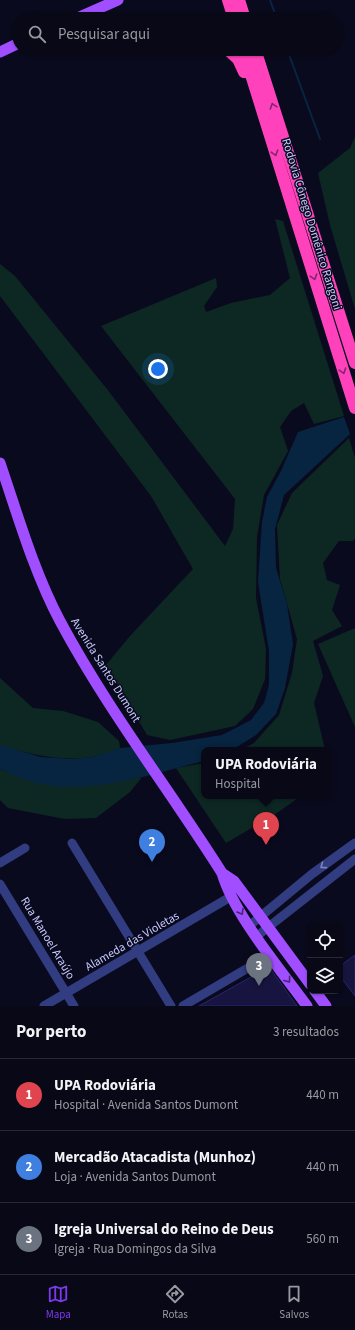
<!DOCTYPE html>
<html lang="pt">
<meta charset="utf-8">
<style>
:root{--surface:#080816;--page:#161623;--text:#f1f3f6;--muted:#989aa1;--line:#292935;--accent:#7c3aed}
body{margin:0;font-family:"Source Sans 3",sans-serif;background:var(--page);color:var(--text)}
.controls{position:absolute;right:12px;bottom:12px;display:grid;overflow:hidden;border-radius:8px;box-shadow:0 1px 3px #0004}
.controls button{width:36px;height:36px;display:grid;place-items:center;padding:0;border:0;border-bottom:1px solid var(--line);background:var(--surface);color:var(--text);font:20px sans-serif}
.you{position:absolute;left:158px;top:369px;width:14px;height:14px;margin:-10px;border:3px solid #fff;border-radius:50%;background:#1a73e8;box-shadow:0 0 0 6px #1a73e833}
.badge{display:grid;place-items:center;width:26px;height:26px;border-radius:50%;background:var(--accent);color:#fff;font-size:13px;font-weight:700}
.pin{position:absolute;translate:-50% -33px;filter:drop-shadow(0 1px 2px #0008)}
.pin::after{content:'';position:absolute;top:21px;width:14px;height:12px;background:inherit;clip-path:polygon(0 0,100% 0,50% 100%)}
.popup{position:absolute;left:201px;top:747px;width:130px;height:52px;box-sizing:border-box;display:grid;place-content:center;border-radius:8px;background:var(--surface);filter:drop-shadow(0 1px 3px #0005);font-size:13px;white-space:nowrap;color:var(--muted)}
.popup b{font-size:15px;color:var(--text)}
.popup::after{content:'';position:absolute;left:50%;top:100%;margin-left:-8px;border:8px solid transparent;border-top-color:var(--surface)}
.list{margin:0;padding:0;list-style:none}
h2{display:flex;justify-content:space-between;align-items:center;height:52px;margin:0;padding:0 16px;font-size:17px}
h2 small{font-size:13px;font-weight:400;color:var(--muted)}
.list li{display:grid;grid-template-columns:26px 1fr auto;gap:12px;align-items:center;box-sizing:border-box;height:72px;padding:0 16px;border-top:1px solid var(--line)}
.list b{display:block;font-size:15px;white-space:nowrap}
.list p{margin:0;font-size:13px;white-space:nowrap;color:var(--muted)}
.list em{font-size:13px;font-style:normal;color:var(--muted)}
.icon{flex:none;width:22px;height:22px;fill:none;stroke:currentColor;stroke-width:2;stroke-linecap:round;stroke-linejoin:round}
.map{position:relative;flex:none;width:355px;height:1006px;overflow:hidden}
.search{position:absolute;background:var(--surface);box-shadow:0 1px 3px #0004;left:12px;right:12px;top:12px;height:44px;display:flex;align-items:center;gap:10px;box-sizing:border-box;padding:0 14px;border-radius:22px;color:var(--muted);font-size:15px}
.sheet{height:268px;background:var(--surface)}
nav{display:flex;justify-content:space-around;align-items:center;box-sizing:border-box;height:56px;border-top:1px solid var(--line);background:var(--surface);font-size:11px;color:var(--muted)}
nav a{display:grid;justify-items:center;gap:2px}
nav .on{color:var(--accent)}
.map>svg:first-child{display:block}
.green{fill:#0d2823}
.water{fill:#072540}
.lines{fill:none;stroke-linecap:round;stroke-linejoin:round}
.stream{stroke:#072540;stroke-width:2}
.building{fill:#171540;stroke:#28266e}
.minor{stroke:#323c80;stroke-width:9}
.major{stroke:#a04eff;stroke-width:11}
.highway{stroke:#ff42bc;stroke-width:12}
.oneway{stroke:#84266d}
.oneway2{stroke:#7c83c0}
.oneway3{stroke:#462578}
.labels{text-anchor:middle;stroke-width:3;stroke-linejoin:round;paint-order:stroke}
.street-label{font-size:12px;fill:#c7caff;stroke:#0a0a1e}
</style>
<div class="map">
<svg width="355" height="1006" viewBox="0 0 355 1006">
<rect width="100%" height="100%" fill="#0a0a1e"/>
<path class="green" d="M355 137V309L330 225 318 173 350 148Z
M275 219 283 221 344 416 314 424 304 403 291 411 280 427 288 451 264 495 257 537 256 598 266 649 265 679 253 709 235 726 170 740 147 735 106 665 130 636 193 569 151 496 0 296V264L15 276 107 389 225 546 233 529 235 499 101 326 216 278 217 287 204 306 206 312 231 303 270 295 290 278Z
M349 438 355 458V538L353 541H339L323 563 327 580 340 585 332 610 342 626 313 641 323 676 314 703 325 750H240L254 743 279 715 292 673 297 639 280 579 277 525 292 493Z
M355 628V727L318 644Z
M0 678 33 708 63 711 98 722 119 741 120 748C111 751 101 755 91 757 60 762 32 754 3 747L0 745Z
M204 763V796H301L274 815 226 843 176 768Z
M0 769C54 793 86 787 142 777L130 792 96 818 65 819 8 808 0 800Z"/>
<path class="water" d="M344 417 350 434 284 495 275 529 276 568 287 604 293 644 285 688 276 714 256 735 232 750H204V761C156 773 106 790 56 786 37 785 17 777 0 769V745L41 757 72 759 92 757 120 748 172 743 222 735 251 720 264 703 269 685V651L258 582 262 522 267 497 281 471 298 432Z"/>
<g class="lines">
<path class="stream" d="M270 0 277 19
M287 49 320 139"/>
</g>
<path class="building" d="M355 955V996L340 976V966Z
M269 967 297 1006H199Z"/>
<g class="lines">
<path class="minor" d="M72 843 171 1006
M0 863 25 848
M0 884 74 1006
M249 926 312 874 355 843
M257 936 355 859
M44 1006 232 896
M183 1006 270 955"/>
<path class="major" d="M75 19 118 0
M0 52 19 43
M0 463C18 516 34 572 60 621 107 709 169 789 222 873 234 915 281 970 307 1006
M222 873 234 881 310 984
M315 991 326 1006"/>
<path class="highway" d="M228 0 234 19
M239 0 245 19
M227 49 238 59 244 72
M243 49 355 408
M255 49 355 363"/>
</g>
<defs><path id="oneway-chevron" d="M-2-3.5L2.5 0L-2 3.5" fill="none" stroke-width="1.6" stroke-linecap="round" stroke-linejoin="round"/></defs>
<g class="oneway">
<use href="#oneway-chevron" transform="translate(273 106) rotate(-108)"/>
<use href="#oneway-chevron" transform="translate(275 153) rotate(73)"/>
<use href="#oneway-chevron" transform="translate(314 277) rotate(73)"/>
<use href="#oneway-chevron" transform="translate(343 371) rotate(72)"/>
</g>
<use class="oneway2" href="#oneway-chevron" transform="translate(323 866) rotate(144)"/>
<g class="oneway3">
<use href="#oneway-chevron" transform="translate(241 912) rotate(59)"/>
<use href="#oneway-chevron" transform="translate(288 980) rotate(54)"/>
</g>
<g class="labels">
<g class="street-label">
<text transform="translate(312 224) rotate(73)" y="4">Rodovia Cônego Domênico Rangoni</text>
<text transform="translate(106 670) rotate(58)" y="4">Avenida Santos Dumont</text>
<text transform="translate(48 938) rotate(59)" y="4">Rua Manoel Araújo</text>
<text transform="translate(132 941) rotate(-30)" y="4">Alameda das Violetas</text>
</g>
</g>
</svg>
<div class="controls">
<button><svg class="icon" aria-label="locate" viewBox="0 0 24 24"><circle cx="12" cy="12" r="6"/><path d="M12 2v4M12 18v4M2 12h4M18 12h4"/></svg></button>
<button><svg class="icon" aria-label="layers" viewBox="0 0 24 24"><path d="M12 4l9 5-9 5-9-5zM3 14l9 5 9-5"/></svg></button>
</div>
<div class="you"></div>
<div class="pin badge" style="left:266px;top:845px;background:#e0444e">1</div>
<div class="popup"><b>UPA Rodoviária</b>Hospital</div>
<div class="pin badge" style="left:152px;top:862px;background:#3f7fe0">2</div>
<div class="pin badge" style="left:259px;top:986px;background:#6b7280">3</div>
<div class="search"><svg class="icon" aria-label="search" viewBox="0 0 24 24"><circle cx="10" cy="10" r="6"/><path d="M15 15l6 6"/></svg>Pesquisar aqui</div>
</div>
<section class="sheet">
<h2>Por perto<small>3 resultados</small></h2>
<ul class="list">
<li><span class="badge" style="background:#e0444e">1</span><div><b>UPA Rodoviária</b><p>Hospital · Avenida Santos Dumont</p></div><em>440 m</em></li>
<li><span class="badge" style="background:#3f7fe0">2</span><div><b>Mercadão Atacadista (Munhoz)</b><p>Loja · Avenida Santos Dumont</p></div><em>440 m</em></li>
<li><span class="badge" style="background:#6b7280">3</span><div><b>Igreja Universal do Reino de Deus</b><p>Igreja · Rua Domingos da Silva</p></div><em>560 m</em></li>
</ul>
</section>
<nav>
<a class="on"><svg class="icon" aria-label="map" viewBox="0 0 24 24"><path d="M3 6l6-2 6 2 6-2v14l-6 2-6-2-6 2zM9 4v14M15 6v14"/></svg>Mapa</a>
<a><svg class="icon" aria-label="directions" viewBox="0 0 24 24"><path d="M12 3l9 9-9 9-9-9zM9 14v-3h6M13 9l2 2-2 2"/></svg>Rotas</a>
<a><svg class="icon" aria-label="saved" viewBox="0 0 24 24"><path d="M7 4h10v16l-5-4-5 4z"/></svg>Salvos</a>
</nav>
